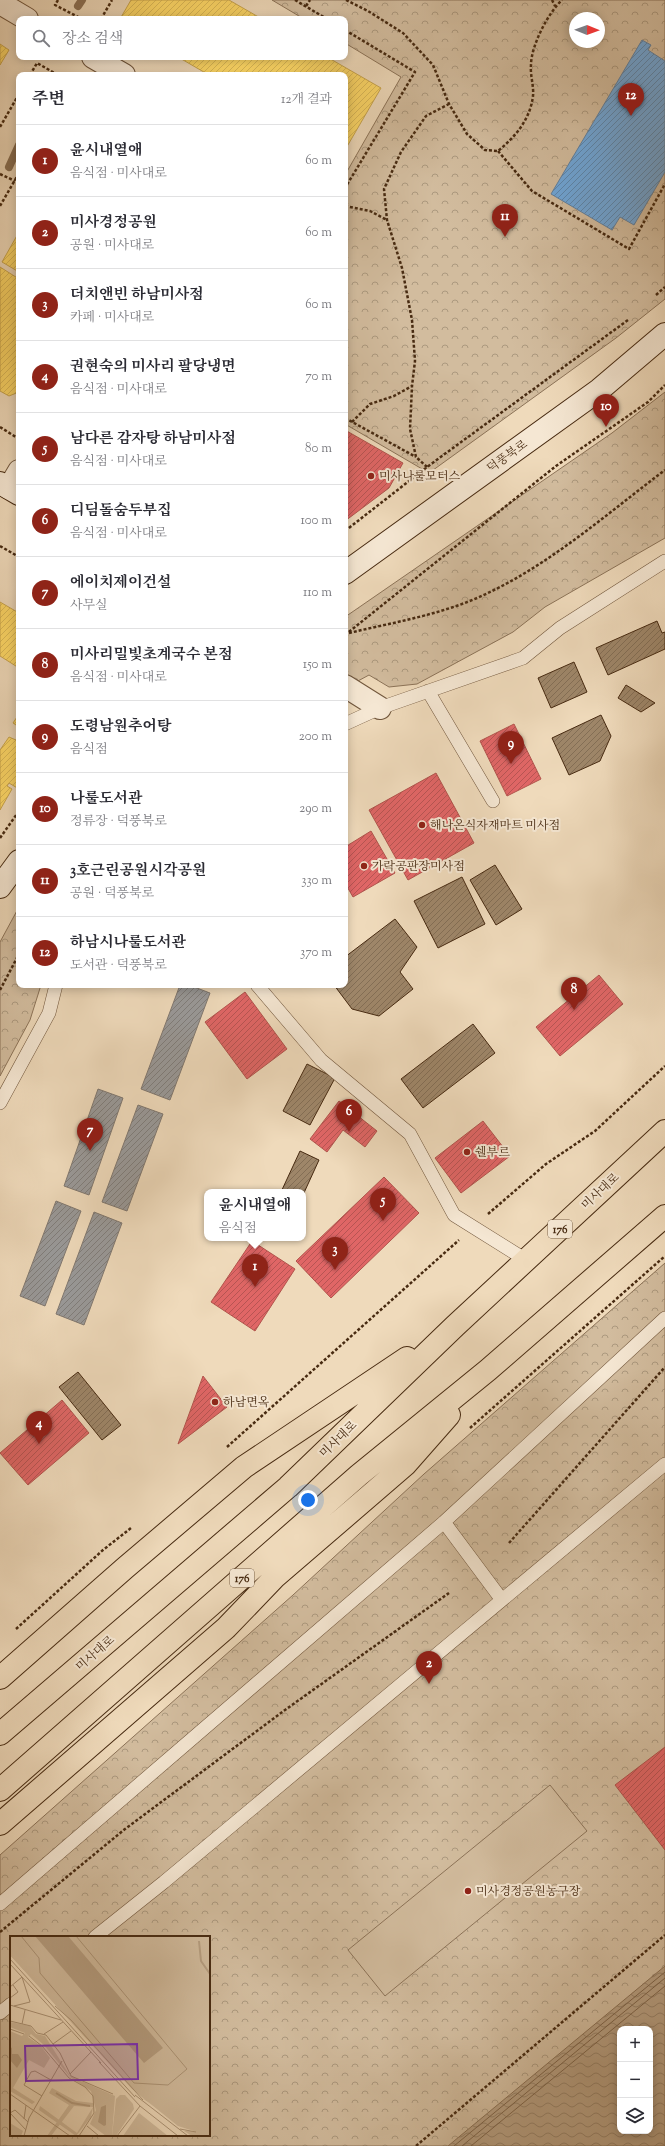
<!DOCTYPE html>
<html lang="ko">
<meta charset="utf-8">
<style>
:root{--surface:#fff;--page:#f2f2f3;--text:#2b2b33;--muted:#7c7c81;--line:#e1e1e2;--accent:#8f2418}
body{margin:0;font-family:"Sorts Mill Goudy","Noto Serif KR",serif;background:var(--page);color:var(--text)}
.controls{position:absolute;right:12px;bottom:12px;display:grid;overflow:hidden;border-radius:8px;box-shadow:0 2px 10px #0003}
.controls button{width:36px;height:36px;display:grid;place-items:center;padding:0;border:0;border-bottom:1px solid var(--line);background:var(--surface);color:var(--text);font:20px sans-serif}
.compass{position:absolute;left:569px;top:12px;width:36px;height:36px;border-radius:50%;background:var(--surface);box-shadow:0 2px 10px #0003;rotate:91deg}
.you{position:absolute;left:308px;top:1500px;width:14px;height:14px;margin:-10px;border:3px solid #fff;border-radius:50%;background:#1a73e8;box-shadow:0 0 0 6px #1a73e833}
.badge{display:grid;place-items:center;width:26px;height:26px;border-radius:50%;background:var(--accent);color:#fff;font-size:13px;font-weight:700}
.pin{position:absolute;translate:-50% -33px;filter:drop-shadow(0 1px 2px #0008)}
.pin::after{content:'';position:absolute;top:21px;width:14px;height:12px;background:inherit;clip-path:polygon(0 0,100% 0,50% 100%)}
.popup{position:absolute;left:204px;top:1189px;width:102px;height:52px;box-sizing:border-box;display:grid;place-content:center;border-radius:8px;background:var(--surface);filter:drop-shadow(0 1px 3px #0005);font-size:13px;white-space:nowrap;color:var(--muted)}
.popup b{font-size:15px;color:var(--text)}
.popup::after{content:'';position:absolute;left:50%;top:100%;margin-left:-8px;border:8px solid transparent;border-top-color:var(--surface)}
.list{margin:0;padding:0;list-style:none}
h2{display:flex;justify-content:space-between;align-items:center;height:52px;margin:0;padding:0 16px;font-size:17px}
h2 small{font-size:13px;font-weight:400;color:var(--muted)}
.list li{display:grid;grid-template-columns:26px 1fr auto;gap:12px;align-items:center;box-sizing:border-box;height:72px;padding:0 16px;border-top:1px solid var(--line)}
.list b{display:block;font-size:15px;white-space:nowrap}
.list p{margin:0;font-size:13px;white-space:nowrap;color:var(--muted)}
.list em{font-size:13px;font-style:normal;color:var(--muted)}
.icon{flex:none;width:22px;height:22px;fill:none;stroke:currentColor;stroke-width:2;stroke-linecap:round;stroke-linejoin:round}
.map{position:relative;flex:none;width:665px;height:2146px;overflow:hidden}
.search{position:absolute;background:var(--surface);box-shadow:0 2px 10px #0003;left:16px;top:16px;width:332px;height:44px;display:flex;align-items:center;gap:10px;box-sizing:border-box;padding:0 14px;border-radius:8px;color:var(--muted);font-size:15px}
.panel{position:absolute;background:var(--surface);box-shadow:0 2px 10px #0003;left:16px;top:72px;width:332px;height:916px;border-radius:8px}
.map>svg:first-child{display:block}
.forest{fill:url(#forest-crowns);stroke:#8c7358;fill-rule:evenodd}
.garden{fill:#d2bc9e;stroke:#8c7358}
.water{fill:url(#water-waves);stroke:#8a7054;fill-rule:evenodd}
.homes{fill:url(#homes-hatch);stroke:#c8a44c}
.shops{fill:url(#shops-hatch);stroke:#b2544c}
.schools{fill:url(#schools-hatch);stroke:#63829f}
.industry{fill:url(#industry-hatch);stroke:#807870}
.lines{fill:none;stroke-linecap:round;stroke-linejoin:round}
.shore{stroke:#7e6449;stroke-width:1}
.stream{stroke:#8a7054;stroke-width:8}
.building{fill:url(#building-hatch);stroke:#472a11}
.lane-casing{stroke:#71563c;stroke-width:14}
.street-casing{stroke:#71563c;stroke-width:24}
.secondary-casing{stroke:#472a11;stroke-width:24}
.primary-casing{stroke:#472a11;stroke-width:24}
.path{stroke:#472a11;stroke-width:2.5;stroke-dasharray:3 2;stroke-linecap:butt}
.lane{stroke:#f5e7d3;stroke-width:13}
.street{stroke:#f5e7d3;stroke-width:22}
.secondary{stroke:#f5e7d3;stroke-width:22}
.primary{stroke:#efdabb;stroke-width:22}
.poi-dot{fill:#8f2418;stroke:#f5e7d3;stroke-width:1.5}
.labels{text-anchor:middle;stroke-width:4;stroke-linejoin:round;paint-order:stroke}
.shield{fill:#f5e7d3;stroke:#7b634b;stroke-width:1}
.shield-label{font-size:11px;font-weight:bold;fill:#472a11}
.street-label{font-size:12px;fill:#472a11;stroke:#f5e7d3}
.poi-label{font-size:12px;fill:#472a11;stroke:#f5e7d3;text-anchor:start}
.inset-river{fill:none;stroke:#b69e81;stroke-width:2}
.inset-road{fill:none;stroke:#ac9477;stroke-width:1}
.view{fill:#7b2cbf;fill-opacity:0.15;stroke:#7b2cbf;stroke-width:2}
.inset-edge{fill:none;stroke:#472a11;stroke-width:2}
</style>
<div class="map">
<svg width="665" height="2146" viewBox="0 0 665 2146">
<defs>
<pattern id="forest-crowns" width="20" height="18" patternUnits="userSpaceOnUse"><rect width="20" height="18" fill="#d2bc9e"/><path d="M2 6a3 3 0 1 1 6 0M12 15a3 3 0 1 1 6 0" fill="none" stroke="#ac997f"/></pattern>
<pattern id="water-waves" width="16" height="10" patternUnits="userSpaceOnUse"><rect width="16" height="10" fill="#b69e81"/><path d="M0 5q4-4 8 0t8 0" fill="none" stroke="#968168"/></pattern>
<pattern id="homes-hatch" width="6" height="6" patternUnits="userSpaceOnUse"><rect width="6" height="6" fill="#ffd966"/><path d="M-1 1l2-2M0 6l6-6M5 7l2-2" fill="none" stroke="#dcba57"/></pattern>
<pattern id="shops-hatch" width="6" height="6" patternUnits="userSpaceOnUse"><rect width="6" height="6" fill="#e06666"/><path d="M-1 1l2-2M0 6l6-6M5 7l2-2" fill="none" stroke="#b75453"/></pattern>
<pattern id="schools-hatch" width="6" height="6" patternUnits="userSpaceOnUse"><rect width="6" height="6" fill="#6fa8dc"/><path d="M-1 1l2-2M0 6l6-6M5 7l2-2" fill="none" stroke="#5d89b1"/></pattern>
<pattern id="industry-hatch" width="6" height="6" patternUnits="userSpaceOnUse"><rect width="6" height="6" fill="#999"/><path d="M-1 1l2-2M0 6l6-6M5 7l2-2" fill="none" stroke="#7f7d7b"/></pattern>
<pattern id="building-hatch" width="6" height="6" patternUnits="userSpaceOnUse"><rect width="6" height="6" fill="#9e8669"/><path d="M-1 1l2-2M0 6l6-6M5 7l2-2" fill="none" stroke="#836e55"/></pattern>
</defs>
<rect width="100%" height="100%" fill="#efdabb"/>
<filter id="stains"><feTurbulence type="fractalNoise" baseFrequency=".005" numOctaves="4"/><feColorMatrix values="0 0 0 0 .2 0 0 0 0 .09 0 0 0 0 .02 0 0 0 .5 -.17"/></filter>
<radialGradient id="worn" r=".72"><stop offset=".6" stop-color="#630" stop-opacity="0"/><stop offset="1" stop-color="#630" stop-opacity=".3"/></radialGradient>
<path class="forest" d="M272 0H665V299L616 338 429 473 345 424V175L401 77 345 43V19H304ZM575 18H599V42H575Z
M665 392V538L545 607 513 632 417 684 389 687 369 675 345 688V617L612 433Z
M19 907V985H41L30 1020 0 1076V942Z
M665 1263V2146H0V1855L293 1595 424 1474ZM11 1937H209V2135H11ZM620 2029H650V2131H620Z"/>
<path class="garden" d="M550 1785 587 1831 385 1996 348 1950Z"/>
<path class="water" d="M665 1966V2146H448ZM620 2029H650V2131H620Z"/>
<path class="homes" d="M131 0H229L262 19H120Z
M0 44 9 50 0 65Z
M178 57H327L381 88 345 150V75H209Z
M19 232V272L2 262Z
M0 267 19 279V392L9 396 0 391Z
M0 602 19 613V668L0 656Z
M19 714V727L13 723Z
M19 735V789L9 783 7 786 12 789 0 810V750L9 737 16 740Z"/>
<path class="shops" d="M345 430 403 463 389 488 345 521Z
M514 724 541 779 507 796 480 741Z
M436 773 474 843 408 880 369 810Z
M371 831 395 873 353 897 345 883V847Z
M599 975 623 1004 560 1056 536 1027Z
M245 992 287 1049 247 1079 205 1022Z
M339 1101 377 1131 365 1147 343 1130 327 1152 310 1139Z
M483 1121 510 1156 461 1193 435 1158Z
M384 1177 419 1213 331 1298 296 1261Z
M252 1241 295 1269 255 1331 211 1302Z
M203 1376 227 1407 178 1444Z
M62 1400 89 1433 28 1485 0 1453Z
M665 1747V1850L615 1785Z"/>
<path class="schools" d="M642 40 651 45 648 50 665 61V172L634 225 620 217 612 230 551 194Z"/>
<path class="industry" d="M180 985H189L210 993 170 1100 141 1089Z
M98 1089 123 1098 89 1195 64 1186Z
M138 1105 163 1114 127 1211 102 1202Z
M56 1201 81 1211 45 1306 20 1296Z
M94 1212 122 1223 84 1325 56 1314Z"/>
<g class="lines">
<path class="shore" d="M454 2146 665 1972
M462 2146 665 1978
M471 2146 665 1986"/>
<path class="stream" d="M78 6 82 0
M9 167 19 145"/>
</g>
<path class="building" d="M657 621 662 633 665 632V649L608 675 596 648Z
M574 662 587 692 551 708 538 678Z
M626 685 655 703 641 712 618 698Z
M601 715 611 736 600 761 569 775 552 738Z
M495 865 522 909 496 925 470 880Z
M462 877 485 924 438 948 414 901Z
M395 919 417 947 400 972 413 989 379 1016 352 1009 334 985H345V957Z
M473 1024 495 1053 423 1108 401 1079Z
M307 1064 335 1078 310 1125 283 1111Z
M300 1151 319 1160 303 1195V1192H281Z
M78 1372 121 1425 102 1440 59 1387Z"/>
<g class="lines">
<g class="lane-casing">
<path id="lane" d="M428 691 493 801
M345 724 380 708 523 658 560 628 665 561
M257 985 321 1060 410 1134 454 1215 526 1260
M0 1103 49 1013 56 985
M444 1522 502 1600
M0 1904 444 1522 665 1318
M95 1937 164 1882 665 1464
M0 2013 11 2004"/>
</g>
<g class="street-casing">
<path id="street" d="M0 3 27 19
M93 57 124 75
M9 488 19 471
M345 686 380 708"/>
</g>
<g class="secondary-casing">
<path id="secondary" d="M0 483 19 494
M345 573 599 390 665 334
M0 887 19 861"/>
</g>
<g class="primary-casing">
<path id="primary" d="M0 1678 125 1568 244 1467 407 1358
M0 1734 288 1487 455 1326 665 1131
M0 1790 359 1475 488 1370 665 1216
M0 1824 226 1628 275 1577 405 1465 449 1415"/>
</g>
<path class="path" d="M58 0 55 5 82 19
M295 0 327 19
M346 0 368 11 403 33 433 65 449 104 467 134 485 150 498 151C515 137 530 120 533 96 534 86 530 75 531 65 531 46 548 13 562 0
M552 0 555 6
M306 6 310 0
M101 19 112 0
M345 30 415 72 345 188
M30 75 37 63 58 75
M0 127 19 94
M498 151 532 191 629 249 665 184
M0 174 15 181
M0 206 19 173
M345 206 370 211 387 220
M656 295 665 287
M345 418 416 457
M352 422 370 404 394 396 412 386
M0 427 19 439
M427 467 416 457 410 429 412 386 415 361 412 320 402 268 387 220 384 189 401 152 426 116 449 104
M345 531 427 467 628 320
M0 546 19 557
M349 633C395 622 445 614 488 593 553 562 608 513 665 470
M345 635 556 466 648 402 665 385
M0 838 19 811
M0 990 19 954
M488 1214 546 1164 595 1131 665 1066
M470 1428 665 1256
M227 1447 459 1240
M509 1543 665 1367
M16 1629 103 1550 131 1528
M0 1932 125 1829 285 1710 449 1593
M416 2146 665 1935"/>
<use href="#lane" class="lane"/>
<use href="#street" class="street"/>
<use href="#secondary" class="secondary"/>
<use href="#primary" class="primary"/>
</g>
<g class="poi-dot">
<circle cx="371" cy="476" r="4"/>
<circle cx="422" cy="825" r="4"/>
<circle cx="364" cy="866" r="4"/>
<circle cx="467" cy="1152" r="4"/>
<circle cx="215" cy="1402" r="4"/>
<circle cx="468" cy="1891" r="4"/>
</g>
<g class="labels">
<g class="shield">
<rect x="548" y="1220" width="24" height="18" rx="3"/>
<rect x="230" y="1569" width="24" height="18" rx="3"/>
</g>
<g class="shield-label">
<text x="560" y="1233">176</text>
<text x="242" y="1582">176</text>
</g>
<g class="street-label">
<text transform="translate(507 456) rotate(-36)" y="4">덕풍북로</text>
<text transform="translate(600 1191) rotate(-43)" y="4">미사대로</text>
<text transform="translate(338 1439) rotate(-44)" y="4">미사대로</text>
<text transform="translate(95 1653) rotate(-41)" y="4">미사대로</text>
</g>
<g class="poi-label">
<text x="379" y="480">미사나룰모터스</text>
<text x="430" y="829">해나온식자재마트 미사점</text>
<text x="372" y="870">가락공판장미사점</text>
<text x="475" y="1156">쉘부르</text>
<text x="223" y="1406">하남면옥</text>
<text x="476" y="1895">미사경정공원농구장</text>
</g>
</g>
<g transform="translate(10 1936)">
<rect width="200" height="200" fill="#efdabb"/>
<path d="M0 0H200V200H182L174 195H187L135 164 63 84 45 68 0 19ZM110 159H115L123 168 124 173 106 200H102L106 163ZM30 170 67 197 83 171 81 181 66 200 29 174ZM129 177 158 200H113Z" fill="#d2bc9e"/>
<path d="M0 0H86L177 119 196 182 194 195 190 197 168 190 122 153 0 19ZM99 0H144L179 110ZM0 86 20 90 26 98 35 100 60 140 105 160 102 200H96L80 188 86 174 81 155 60 141 34 109 21 98 18 101 31 110 40 122 34 132 19 124 3 152 25 166 22 168 0 155V95L12 100 15 97 0 91ZM42 152 66 165 83 167V171L64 170 41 200H37L59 169 39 157ZM0 187 13 195 11 200H0Z" fill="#d2bc9e"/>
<path d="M168 126 174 133 162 144 156 136Z" fill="#d2bc9e"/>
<path d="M25 0H58L153 112 134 127ZM0 111 2 112V118H8L12 124 7 132 0 124ZM96 169V189L94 190 88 186 91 171Z" fill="#b69e81"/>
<path class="inset-river" d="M189 5 191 25 200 38M46 157 62 167 80 170"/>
<path class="inset-road" d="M11 0 29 22 30 37 124 147 158 149 177 133 66 0M0 23 125 161M0 28 91 127M0 51 12 41 20 66 4 70M0 62 8 56 3 49M0 69 51 84M45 70 61 84 133 164M0 85 21 90 27 97 36 99 50 117 61 140 103 158M12 88 15 74M0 93 14 98M34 98 53 86M19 100 32 110 59 142 75 151 83 160 84 177 69 200M43 108 61 95M89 126 130 170 168 200M60 138 81 116M0 158 60 200M125 159 178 200M32 160 14 149 21 136 25 135 41 144M0 177 16 194M0 177 5 174 18 186M14 183 16 169M77 190 89 200M170 193 186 196M14 200 19 182 52 125M107 200 130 170"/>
<path class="view" d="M127 108 128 143 16 145 15 110Z"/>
<rect width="200" height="200" class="inset-edge"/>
</g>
<rect width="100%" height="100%" filter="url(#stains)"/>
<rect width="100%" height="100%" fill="url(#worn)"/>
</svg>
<div class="controls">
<button>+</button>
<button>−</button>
<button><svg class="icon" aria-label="layers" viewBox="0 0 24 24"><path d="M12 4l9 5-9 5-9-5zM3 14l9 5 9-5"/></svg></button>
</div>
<svg class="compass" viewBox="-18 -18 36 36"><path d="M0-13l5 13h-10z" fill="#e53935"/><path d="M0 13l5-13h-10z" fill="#7c7c81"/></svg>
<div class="you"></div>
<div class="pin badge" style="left:255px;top:1287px">1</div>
<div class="popup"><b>윤시내열애</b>음식점</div>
<div class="pin badge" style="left:429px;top:1684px">2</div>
<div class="pin badge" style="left:335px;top:1270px">3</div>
<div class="pin badge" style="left:39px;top:1444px">4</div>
<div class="pin badge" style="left:383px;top:1221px">5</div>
<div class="pin badge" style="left:349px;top:1132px">6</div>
<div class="pin badge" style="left:90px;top:1151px">7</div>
<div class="pin badge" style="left:574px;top:1010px">8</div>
<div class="pin badge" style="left:511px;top:764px">9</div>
<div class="pin badge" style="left:606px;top:427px">10</div>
<div class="pin badge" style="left:505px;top:237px">11</div>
<div class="pin badge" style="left:631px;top:116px">12</div>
<div class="search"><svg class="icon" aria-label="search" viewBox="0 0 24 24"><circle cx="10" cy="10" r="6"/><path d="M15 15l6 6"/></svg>장소 검색</div>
<section class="panel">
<h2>주변<small>12개 결과</small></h2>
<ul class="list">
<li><span class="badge">1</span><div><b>윤시내열애</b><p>음식점 · 미사대로</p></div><em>60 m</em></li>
<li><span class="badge">2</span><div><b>미사경정공원</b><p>공원 · 미사대로</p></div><em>60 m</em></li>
<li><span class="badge">3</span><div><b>더치앤빈 하남미사점</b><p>카페 · 미사대로</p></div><em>60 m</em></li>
<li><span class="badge">4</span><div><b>권현숙의 미사리 팔당냉면</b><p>음식점 · 미사대로</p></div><em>70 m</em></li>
<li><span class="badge">5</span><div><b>남다른 감자탕 하남미사점</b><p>음식점 · 미사대로</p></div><em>80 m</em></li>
<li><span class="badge">6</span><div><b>디딤돌숨두부집</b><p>음식점 · 미사대로</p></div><em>100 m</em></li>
<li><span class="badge">7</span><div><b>에이치제이건설</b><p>사무실</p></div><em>110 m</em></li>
<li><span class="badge">8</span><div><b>미사리밀빛초계국수 본점</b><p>음식점 · 미사대로</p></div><em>150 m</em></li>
<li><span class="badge">9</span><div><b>도령남원추어탕</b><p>음식점</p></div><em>200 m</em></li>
<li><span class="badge">10</span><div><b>나룰도서관</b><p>정류장 · 덕풍북로</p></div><em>290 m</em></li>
<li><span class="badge">11</span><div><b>3호근린공원시각공원</b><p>공원 · 덕풍북로</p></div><em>330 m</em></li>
<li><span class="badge">12</span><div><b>하남시나룰도서관</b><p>도서관 · 덕풍북로</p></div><em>370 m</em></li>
</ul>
</section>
</div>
